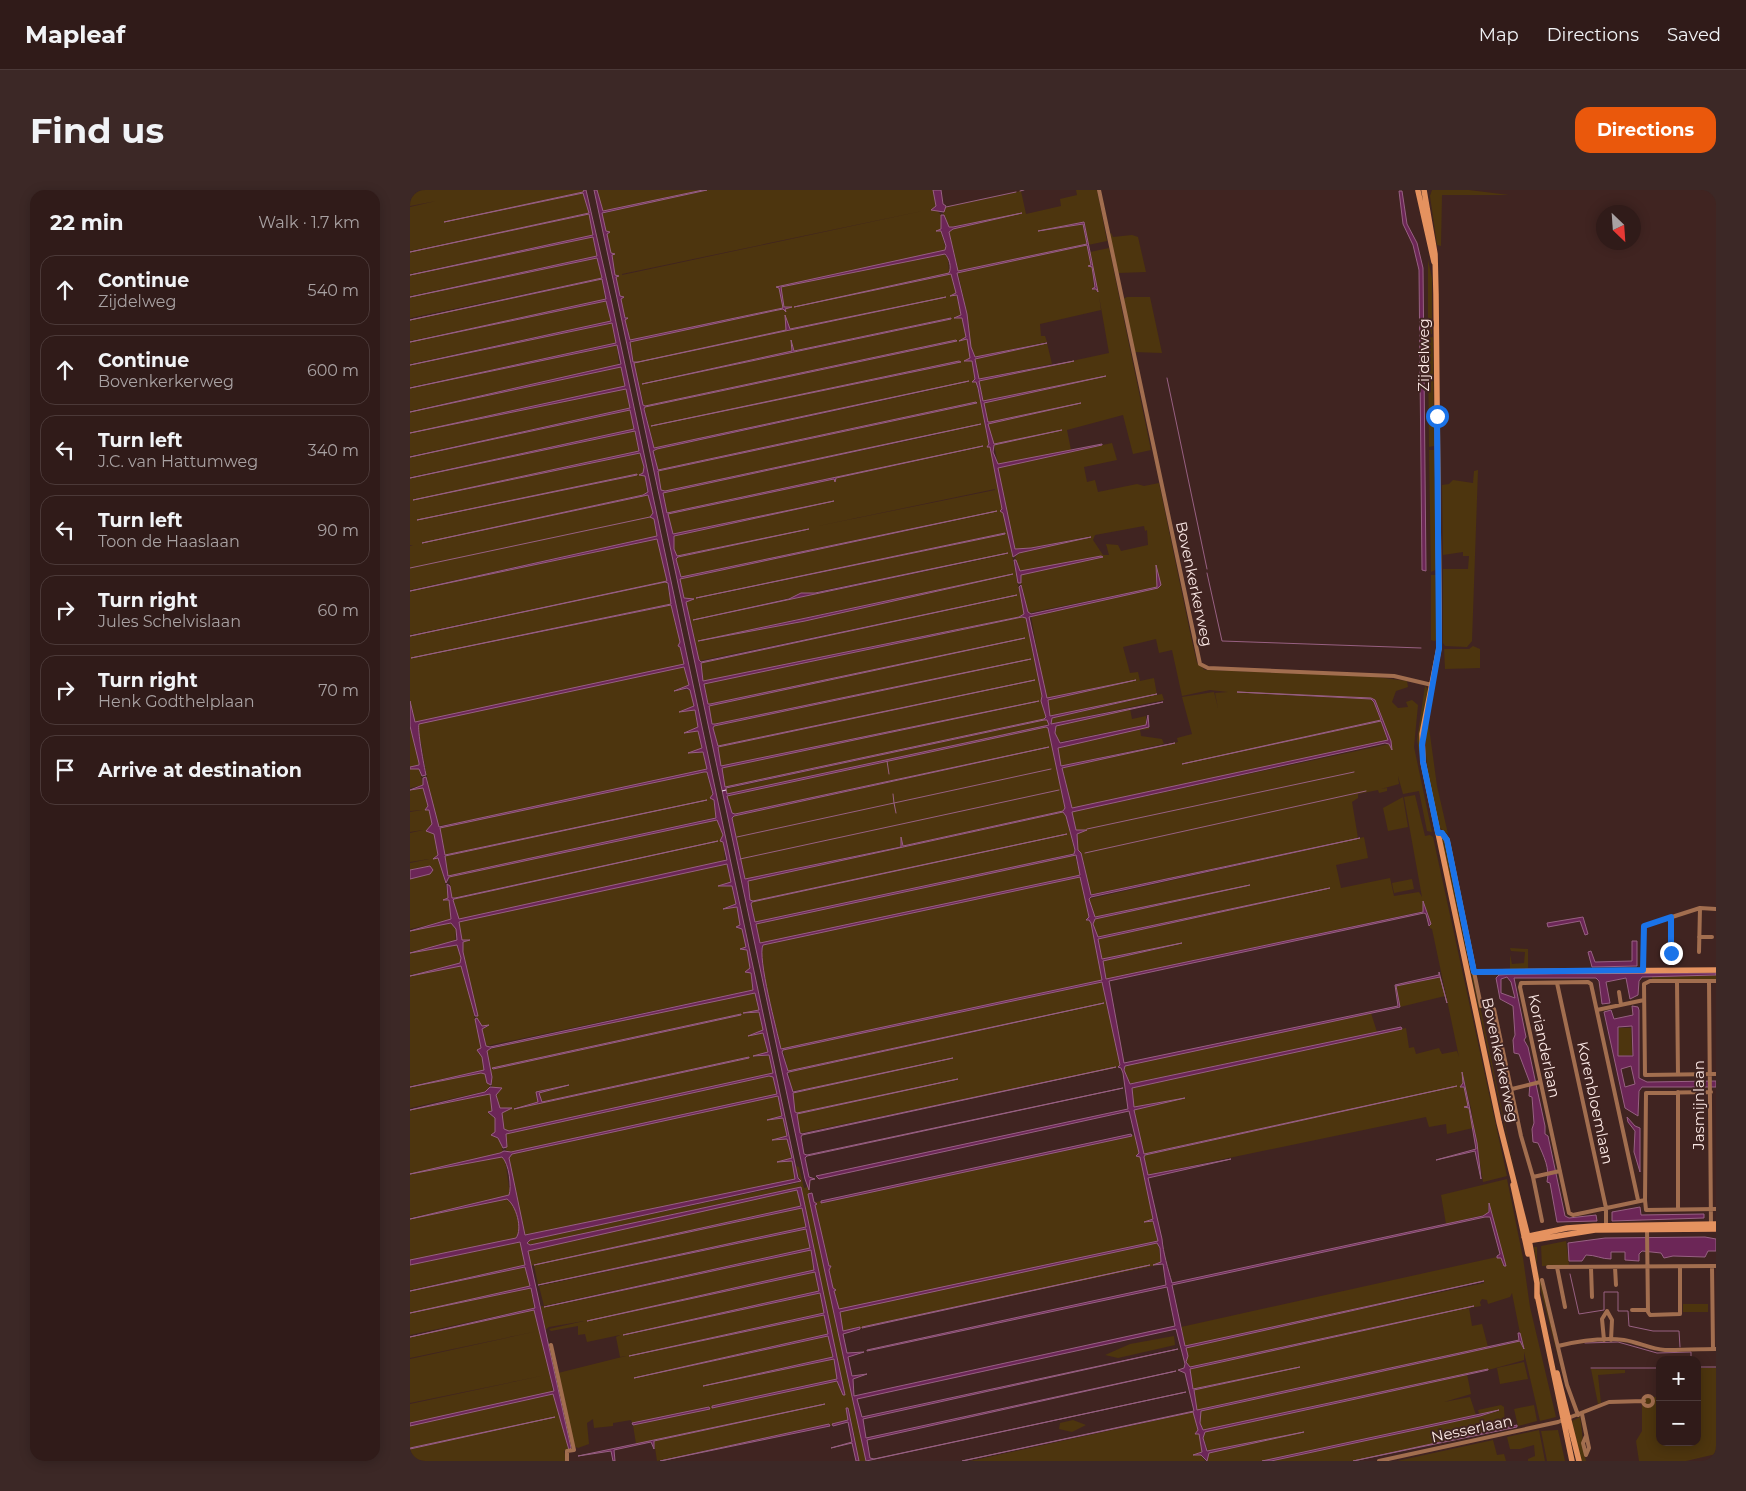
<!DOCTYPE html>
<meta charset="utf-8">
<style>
:root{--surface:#301b19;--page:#3c2826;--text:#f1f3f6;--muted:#a8a1a2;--line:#4b3938;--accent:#ea580c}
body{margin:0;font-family:Montserrat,sans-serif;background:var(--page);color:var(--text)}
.controls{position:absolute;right:15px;bottom:15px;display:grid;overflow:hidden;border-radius:10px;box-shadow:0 2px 12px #0003}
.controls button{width:45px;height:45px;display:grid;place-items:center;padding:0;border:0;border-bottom:1px solid var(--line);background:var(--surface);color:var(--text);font:25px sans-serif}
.compass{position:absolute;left:1186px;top:15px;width:45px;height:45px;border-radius:50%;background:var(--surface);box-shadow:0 2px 12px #0003;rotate:155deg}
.stop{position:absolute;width:15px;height:15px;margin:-11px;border:4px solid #1a73e8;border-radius:50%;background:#fff}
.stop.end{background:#1a73e8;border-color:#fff;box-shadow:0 1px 5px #0008}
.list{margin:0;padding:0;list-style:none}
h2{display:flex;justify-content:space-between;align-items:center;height:65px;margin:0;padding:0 20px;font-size:21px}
h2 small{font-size:16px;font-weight:400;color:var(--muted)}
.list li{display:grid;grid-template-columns:32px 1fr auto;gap:15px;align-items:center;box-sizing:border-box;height:70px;margin:0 10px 10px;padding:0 10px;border:1px solid var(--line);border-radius:15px}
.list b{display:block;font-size:19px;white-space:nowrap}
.list p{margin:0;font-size:16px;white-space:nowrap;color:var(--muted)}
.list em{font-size:16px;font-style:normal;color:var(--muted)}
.icon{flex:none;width:28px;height:28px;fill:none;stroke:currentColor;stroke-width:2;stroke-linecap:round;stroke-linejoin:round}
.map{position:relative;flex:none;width:1306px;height:1271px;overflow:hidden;border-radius:15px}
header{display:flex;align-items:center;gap:30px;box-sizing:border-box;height:70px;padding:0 25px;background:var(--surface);border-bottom:1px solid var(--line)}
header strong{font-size:24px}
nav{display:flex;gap:28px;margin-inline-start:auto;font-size:18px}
.intro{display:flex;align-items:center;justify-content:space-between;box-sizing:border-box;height:120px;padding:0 30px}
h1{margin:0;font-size:35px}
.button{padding:12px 22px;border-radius:15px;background:var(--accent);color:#fff;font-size:18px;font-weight:700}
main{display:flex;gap:30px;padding:0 30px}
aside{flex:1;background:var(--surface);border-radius:15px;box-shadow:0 2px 12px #0003}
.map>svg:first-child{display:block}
.green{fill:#4d350e;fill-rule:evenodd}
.water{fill:#6c2657;stroke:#976082;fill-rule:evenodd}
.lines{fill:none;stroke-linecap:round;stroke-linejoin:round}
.stream{stroke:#976082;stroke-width:1}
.ferry{stroke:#f2dce9;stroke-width:1;stroke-dasharray:6 5;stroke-linecap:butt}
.street{stroke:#a26e4f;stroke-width:4}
.secondary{stroke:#e5925f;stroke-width:5.5}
.route{stroke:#1a73e8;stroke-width:6}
.labels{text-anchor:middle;stroke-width:4;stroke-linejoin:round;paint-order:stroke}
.street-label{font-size:15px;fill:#fbe8e5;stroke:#402421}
</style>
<header>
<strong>Mapleaf</strong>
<nav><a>Map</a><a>Directions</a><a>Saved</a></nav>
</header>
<div class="intro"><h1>Find us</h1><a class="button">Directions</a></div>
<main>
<aside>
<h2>22 min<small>Walk · 1.7 km</small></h2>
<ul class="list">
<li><svg class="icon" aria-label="ahead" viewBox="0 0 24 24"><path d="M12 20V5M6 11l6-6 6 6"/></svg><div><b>Continue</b><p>Zijdelweg</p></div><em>540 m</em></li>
<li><svg class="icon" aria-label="ahead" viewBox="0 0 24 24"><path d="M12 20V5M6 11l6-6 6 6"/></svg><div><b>Continue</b><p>Bovenkerkerweg</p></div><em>600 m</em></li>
<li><svg class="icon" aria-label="left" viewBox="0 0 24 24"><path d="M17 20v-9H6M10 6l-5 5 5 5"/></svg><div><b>Turn left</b><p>J.C. van Hattumweg</p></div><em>340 m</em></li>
<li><svg class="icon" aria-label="left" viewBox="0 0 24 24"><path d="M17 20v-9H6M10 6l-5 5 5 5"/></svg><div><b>Turn left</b><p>Toon de Haaslaan</p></div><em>90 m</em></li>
<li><svg class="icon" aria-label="right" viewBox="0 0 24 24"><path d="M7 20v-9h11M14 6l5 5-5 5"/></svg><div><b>Turn right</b><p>Jules Schelvislaan</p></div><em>60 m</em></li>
<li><svg class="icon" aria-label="right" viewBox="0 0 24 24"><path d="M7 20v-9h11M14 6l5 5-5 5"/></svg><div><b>Turn right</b><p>Henk Godthelplaan</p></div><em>70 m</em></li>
<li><svg class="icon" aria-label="arrive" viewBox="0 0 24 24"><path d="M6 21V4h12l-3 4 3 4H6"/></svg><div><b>Arrive at destination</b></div></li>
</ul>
</aside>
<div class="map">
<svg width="1306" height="1271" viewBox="0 0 1306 1271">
<rect width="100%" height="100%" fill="#402421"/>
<path class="green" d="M0 0H174L173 3 179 23 109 38 179 24 183 45 0 84V62L63 48 0 61V17L26 11 0 16Z
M186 0H293L270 6 297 0H523L526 16 522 20H527L531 25V39L526 41H531L536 60 366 97 369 98 373 111 371 97 533 63 538 68 539 83 529 85 541 83 546 103 542 105H547L551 125 544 128H552L561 168 554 171H562L579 255H577L580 257 614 424 608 427 293 491 291 473 607 405 289 471 275 412 281 409 274 408 270 389 586 322 270 388 266 369 268 367 359 347 267 366 264 359 263 346 398 317 263 344 257 324 425 289 426 291V288L573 257 257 323 252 304 254 301 251 300 247 282 250 280 247 279 244 260 559 192 244 258 224 173 227 171 223 172 220 152 363 121 374 119 375 122 374 119 379 117H375L373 114V118L220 150 215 130 218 129 214 125 211 109 214 107 210 106 206 87 209 86 205 85 202 65 205 64 201 63 196 44 200 43 196 41 192 24 232 13 193 21ZM517 20 212 85V84ZM505 113 241 169 376 140 377 130 380 139ZM540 128 541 129 232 193 382 161 381 150 384 161ZM530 243V244L259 301 261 300ZM585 299V300L403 337ZM594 343V344L286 409ZM598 364 283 430 414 400ZM441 419 395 431 288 451 436 419Z
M666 0H687L697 51 678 55 673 32 628 41 673 34 677 54 566 78 677 55 681 75 678 77H682L684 99 687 102 680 62 699 58 741 260 723 264 713 225 657 240 661 260 588 274 584 255 589 253 583 254 573 213 624 201 573 211 569 191 699 163 689 106 691 120 630 134 631 146H635L637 152 565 167 561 157 557 124 539 42 543 39 596 27 539 37 533 23 535 17 611 1 616 24 651 16 650 9 667 5Z
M1022 0H1059L1099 5H1032L1031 56 1027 55 1020 6Z
M701 43 703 47 722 45 728 47 736 82 708 83 700 44Z
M183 46 187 66 0 106V85Z
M187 68 192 88 0 128V107Z
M1018 70 1022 88V144H1018Z
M193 89 195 110 0 151V130Z
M717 107H740L752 163 724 162 713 109Z
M196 111 201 131 0 174V152Z
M202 133 206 153 0 197V175Z
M1023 147 1024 256 1019 257 1018 148Z
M637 153 642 174 569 189 565 169Z
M207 155 209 175 0 221V198Z
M211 177 215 196 12 240 216 198 220 218 0 266V222Z
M220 220 225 239 0 287V267Z
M225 241 229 261 198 268 230 263 234 277 233 283 230 284 235 286 237 304 20 351 238 305 243 324 240 327 244 329 247 346 0 400V356L3 355H0V288Z
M702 253 707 270 674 277 677 292 685 290 688 302 727 294 734 296 749 293 780 442 787 473 795 480 959 486 997 491 998 497 986 501 982 512 988 518 998 517 996 512 1002 510 1008 515 1004 557 1022 642 1017 641 1009 601 993 604 988 586 989 594 971 599 977 598V601L969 603 968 600 948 604V608L942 612 948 648 679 705 668 660 667 644 677 640 666 641 662 622 979 554 978 546 965 511 961 508 827 503 961 509 964 512 978 551 662 618 652 578 768 552 767 548 782 544 772 507 804 502 808 518 805 503 818 502 800 500 772 506 762 460 749 463 746 449 713 457 720 483 728 482 730 491 744 488 747 505 752 504 754 510 641 534 642 528 746 505 640 526 638 510 726 490 637 508 632 489 621 426 743 399 749 398 750 395 746 375 748 397 618 423 611 393V385L692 367 610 381 605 367 609 363 681 346 621 358 605 359 588 278ZM734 336 735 341 737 340 738 355 711 361 708 355 696 354 699 365H693L683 350 685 345Z
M1019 260H1024L1027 379 1021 382Z
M1068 280 1062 451 1057 457 1035 456 1033 453V379H1058L1059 366H1053V362L1033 365 1032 295 1039 294 1043 290 1063 293 1064 281Z
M248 349 257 391 0 445V401Z
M1021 385H1026L1027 388V450L1024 451 1021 450Z
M255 392 257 393 261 414 2 469 261 415 270 452 268 456 270 457 274 474 272 475 5 532 0 511V446Z
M612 427 616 428 632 506 631 510 636 528 634 530H637L639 533 634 536 638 537 655 618 653 621 493 656 491 651 492 656 335 689 322 628 324 626 604 565 325 624 322 623 317 606 387 590 317 604 316 599 484 562 315 597 311 578 629 511 311 577 308 557 530 510 308 556 303 538 304 536 554 483 305 534H302L299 516 393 495 300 514H298L294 494Z
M1063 456 1070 459V478L1035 479 1034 459H1059Z
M274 477 279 495 264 500H280L284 516 269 522 285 520 288 537 274 543 288 541 293 558 278 563 293 562 297 579 253 590 297 582 307 627 124 668 308 630 313 645 315 671 48 729 43 710 44 709 308 651 42 708 39 687 86 677 38 686 35 666 188 632 35 665 30 638 63 630 28 636C21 610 16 584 12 558 11 550 6 542 8 534Z
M1015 496 1020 501 1010 551 1011 573 1007 550Z
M720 519 722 529 736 526V535L648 552 645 543V536Z
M1018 530 1027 596 1038 644 1030 638C1022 603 1011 566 1018 530Z
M0 536 9 573V575L0 577Z
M739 537V539L730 540 731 546 752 549 754 554 651 576 648 558Z
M0 579H9L13 595 0 598Z
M13 598 22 634 17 641H20L25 645 28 666 23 669 28 668 30 671 39 709 33 711 39 710 42 727 37 731 0 739V689L20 684V676L0 680V673L19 669 0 672V643L13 640 0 642V622L12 620 0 621V600Z
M1005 605 1015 646 1020 645 1023 647 1097 986 1073 992 1061 918 1052 882 1053 894 1050 897H1054L1058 916 1054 918H1059L1063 938 1037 944 1036 934 1019 937 1016 927 737 985 733 967 735 965 1047 896 734 964 724 920 774 908 724 917 722 898 996 838 999 858 1004 857 1006 864 1029 858 1032 864 1047 861 1049 867 1022 739 1020 738 1018 722 1014 721 696 789 692 771 771 754 692 769 688 749 920 698 687 747 683 735 685 729 837 696 684 727 679 709 954 647 958 668 926 675 931 698 980 688 984 706 1009 702 1012 707 994 607Z
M993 607 998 637 978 641 973 618Z
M653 622 656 626 665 663 609 676 665 665 670 685 667 686H670L679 727 676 729 681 733 692 790 371 859C367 841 347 768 353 755L664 688 354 753H350L345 734 575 684 345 732 341 714 342 712 642 647 343 711 340 710 338 691Z
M1031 647 1035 649 1107 992Z
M317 673 321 692 308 696H322L326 714 313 718 327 717 330 735 326 738 332 739 336 757 331 759 337 760 340 779 335 782 341 783 343 800 76 856 72 839 79 836 71 837 67 828 53 762V752L58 750H52L49 732Z
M1002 689 1004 699 984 703 982 693Z
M41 733 46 739 45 752 0 762V741Z
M47 755 51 769 50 773 0 785V763Z
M1100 758 1118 759V778L1100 779V765L1102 774 1114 773 1115 762 1101 761Z
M51 775 59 801 71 859H68L72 867 74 880 0 896V786Z
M1306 785V790H1242V786Z
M1030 787 1035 806 990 817 986 796Z
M693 792 710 875 706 878 390 943 381 904 409 897 381 901 379 882 694 814 378 881 373 860Z
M345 802 349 820 333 824 349 822 353 841 338 845 353 843 359 862 344 867 359 865 363 883 361 884 99 941 94 939 92 923 102 918H89L85 904 91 898 82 897V887L77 860 165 839ZM284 879V880L104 918 128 912 127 902 159 896 129 903 132 912Z
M961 823 967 842 719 894 714 880 715 876Z
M1209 838H1221L1222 865 1209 866Z
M71 883 75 884 80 895 77 901 0 918V897Z
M359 886 363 887 367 905 101 962 96 960 95 944Z
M77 903 80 904 82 919 79 924 85 928 86 942 81 944C90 947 94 958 92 966L95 969 100 1004 95 1007 0 1028V920Z
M368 906 372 926 358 930 373 928 377 946 363 950 377 949 382 968 374 971H382L385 989 115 1045 99 968 102 964Z
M725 945 729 963 727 967H730L743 1029 734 1032 743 1031 748 1051 647 1073 748 1053 751 1072 743 1076 453 1137 450 1139 449 1137 433 1141 424 1101 426 1100 423 1098 419 1079 421 1076H419L404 1014 406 1012Z
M386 976 389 977 394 998 398 997 399 1000 456 1271H449L439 1218 436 1219 438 1230 423 1234V1236L419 1234 247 1271 244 1251 415 1214 226 1254 223 1235 299 1218 222 1233 221 1230 203 1233V1236L184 1238 183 1229 177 1233 179 1254 168 1258 164 1256 148 1183 216 1166 210 1167 206 1147 210 1145 177 1152 175 1144 168 1145V1136L141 1141 139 1139 174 1131 139 1137 135 1140 131 1116 137 1117 401 1060 404 1080 177 1131 405 1082 409 1101 214 1145 410 1103 414 1123 219 1166 414 1125 419 1144 224 1188 419 1146 423 1167 313 1191 424 1169 427 1189 302 1216 427 1191 433 1205 391 997 120 1055 117 1053 119 1050 388 993 390 990Z
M1097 989 1113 1068 1120 1117 1146 1227 1130 1231 1114 1162V1170L1082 1179 793 1240 790 1233 791 1221 1110 1151 1113 1158 1102 1103 1100 1107 1078 1114 1077 1110 1072 1109 1070 1112 1071 1116 1059 1118 1062 1136 1072 1134 1078 1157 787 1220 784 1200 875 1180 783 1199 780 1179 863 1160 778 1177 775 1158 857 1140 775 1156 771 1137 1087 1067 1091 1068 1095 1076 1078 1014V1024L1036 1034 1031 1005ZM1074 1091V1093L900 1130Z
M387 1000 391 1016 124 1075 392 1018 396 1037 128 1095 124 1075 121 1076 118 1061 122 1059Z
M97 1009C106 1015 113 1038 107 1048L0 1070V1029Z
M396 1039 400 1058 134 1116 129 1096Z
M1156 1051 1159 1075 1132 1076 1131 1056Z
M111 1052 115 1075 0 1100V1075Z
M1124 1057H1127V1077L1155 1194 1131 1101Z
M116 1077 120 1096 82 1105 121 1098 124 1118 0 1145V1101Z
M1273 1114H1298V1122H1273Z
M124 1120 131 1141 143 1203 0 1233V1214L136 1185 0 1213V1169L128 1141 0 1168V1147Z
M764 1146 765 1155 708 1168 695 1165 720 1154Z
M1114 1172 1118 1189 1090 1194 1087 1178Z
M1287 1178H1306V1264L1276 1271H1229L1226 1251 1232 1241V1207H1250V1252H1287Z
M1181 1179 1215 1180V1183L1188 1185 1191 1213 1188 1214Z
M1057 1184 1061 1204 1034 1212 1060 1207 1066 1225 852 1271H797L799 1263 792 1244 795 1242Z
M144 1204 159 1260 154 1261 157 1271H0V1259L145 1227 0 1258V1236Z
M1091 1215 1094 1217 1095 1238 943 1271H861L1070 1226 1089 1221 1069 1224 1068 1220Z
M1124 1215 1127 1231 1108 1236 1104 1219Z
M784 1222 791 1248 792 1262 783 1265H791L795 1271H560Z
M1170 1227C1173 1243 1172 1256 1176 1271H1171L1162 1231Z
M663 1230 676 1235 662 1242 649 1239 650 1233Z
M1129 1240 1135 1271H1118V1269L1125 1266 1124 1255 1110 1259H1100L1097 1247Z
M1148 1240 1155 1271H1137L1131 1241Z
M1083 1250 1087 1265 1094 1264 1096 1271H987Z"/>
<path class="water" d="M174 0H176L201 109 388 988 391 991 120 1050 117 1053 120 1055 391 997 435 1205H433L427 1191 302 1218V1216L427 1189 424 1169 293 1196 423 1167 418 1146 224 1188 418 1144 414 1125 219 1166 414 1123 410 1103 213 1145 409 1101 405 1082 177 1131 404 1080 401 1060 134 1117 400 1058 396 1039 128 1095 396 1037 392 1018 124 1075 391 1016 387 1000 118 1061 161 1258 159 1260 143 1204 0 1236V1233L144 1201 124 1120 0 1147 125 1118 121 1098 0 1123 120 1096 115 1077 0 1101 115 1075 110 1052 0 1075V1070L106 1048C113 1039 106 1015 97 1009L0 1029 99 1005C102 997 99 973 92 967L0 984 90 963 94 961 101 962 367 904 363 887 359 886 96 944 97 957 93 958 88 948 81 945 85 942V928L78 922 82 921 80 904 0 920 75 902 80 897 92 898 86 905 90 918H102L92 923 94 939 99 941 363 883 359 865 343 866 358 862 353 843 338 846 353 840 349 822 333 823 349 820 345 803 81 858 77 861 82 887 81 895 77 893 75 884 71 883 0 897 74 880 72 867 67 860 71 858 65 829 67 828 72 836 79 835 72 839 76 856 80 857 343 800 341 783 335 782 340 778 337 760 330 759 336 757 332 739 326 737 330 735 327 717 313 719 326 714 322 696H308L321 692 317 674 49 732 52 750H60L53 752V762L68 826H65L51 776 0 786 50 773 51 768 47 755 0 763 47 750 46 739 41 733 0 741 41 729 39 710H33L38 708 37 694 40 696 42 708H45L308 651 44 709 43 710 49 729 317 670 313 652 310 651 313 645 307 630 39 687 36 693 28 668 23 669 28 665 24 644 16 641 22 634 19 620H15L18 616 13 598 0 600 13 595V588L16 587 29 637 297 579 293 562 278 563 292 558 288 541 274 543 288 537 285 520 269 522 284 516 280 500 277 498 264 501 279 495 274 477 9 534C7 539 14 576 16 585L12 586 9 579H0V577L9 575V573L0 536V511L5 532 274 474 270 457 268 456 270 452 261 415 1 468 261 414 258 393 255 392 0 446 257 391 247 349 0 401 247 346 244 329 240 327 243 323 238 305 12 353 233 305 238 302 235 286 229 285 233 283 234 277 230 263 3 310 229 261 225 241 0 288 224 239 220 220 0 267 220 218 216 199 0 243 215 196 211 177 0 222 211 174 207 155 0 198 206 153 202 133 0 175 201 131 196 111 0 152 196 109 192 89 0 130 192 88 187 68 0 107 187 66 183 47 0 85 183 45 179 24 0 62 179 23 173 3 34 32 173 2ZM294 582H297L303 604 300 608 304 610 306 628 38 686 35 666 297 610 35 665 30 638ZM368 906 372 926 357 930 373 928 377 946 362 950 377 949 382 968 367 972 382 971 385 989 115 1045 99 968 102 964Z
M184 0H187L193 21 293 0H297L192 23 196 41 200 42 197 44 201 63 205 64 202 65 205 85 209 86 206 87 210 106 214 107 211 109 215 128H218L215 130 220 150 373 118 369 98 366 97 535 60 536 56 531 41H526L531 39V25H534L539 37H543L612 23 543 39 539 42 548 81 677 54 673 34 628 41 674 32 688 102 686 99H682L685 97 682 77 678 76 681 75 677 55 547 83 557 124 561 157 565 167 637 153 565 169 569 189 664 171 569 191 573 211 696 186 574 213 578 232H580L671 213 578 234 584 254 652 240 584 255 583 262 588 274 692 254V255L588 278 605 359 621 358 681 347 609 363 603 367 593 323 590 321 592 319 580 257H577L579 254 568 198 566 192H562L565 189 562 171H554L560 168 557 149 549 151 556 147 552 128H544L551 125 547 105 540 106 546 103 541 84 384 117 539 83C542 77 539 68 535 64L371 97 374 117H382L375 119 376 122 373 119 363 121 220 152 223 172H228L376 140 375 125 380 139 536 107 224 173 233 215 235 216 546 150 547 151 235 217 234 219 244 258 559 191 247 259 243 261 248 280 566 212 567 213 248 281 251 300 255 301 571 234 253 303 257 323 573 256 426 288 425 292 424 289 258 324 263 344 424 311 264 346V359L267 366 399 339 268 367 266 369 271 387 587 321 270 389 274 408 284 409 276 412 289 470 291 472 607 405 291 473 293 491 609 427 614 424 609 397 611 395 618 422 621 424 747 397 746 375 751 395 748 398 619 427 637 508 726 490 638 510 640 526 747 504 642 528 641 534 753 512 646 536 645 543 650 553 736 535 738 525 739 537 648 558 651 576 765 553 652 578 662 618 978 550 971 531 772 574 971 530 964 512 961 509 827 502 961 508 965 510 981 551 982 560 979 554 975 553 662 622 666 640H677L667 644 668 660 671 663 681 705 950 648 681 707 679 709 685 727 840 695 685 729 683 734 688 747 920 698 688 749 692 769 772 753 693 771 696 789 1013 722V711L1021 734 1019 736 1016 724 1014 723 699 791 714 873 988 816 985 795 1029 785V782L1037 813 1030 787 986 796 990 817 715 876 714 880 720 894 991 837 992 839 722 898 724 917 775 908 724 920 734 964 1047 896 735 965 734 967 738 985 821 969 738 988 752 1049C753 1062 758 1079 762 1093L1073 1026 1079 1022V1013L1096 1076H1094L1091 1068H1087V1066L1090 1064 1080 1027H1075L762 1095 775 1156 1074 1091 776 1158 778 1166 776 1172 780 1177 1064 1116 780 1179 783 1199 890 1177 784 1200 787 1220 1109 1150 1108 1143H1110L1114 1159 1110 1151 791 1221 790 1233 793 1240 1078 1179V1180L795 1242 793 1248 797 1261 894 1242 799 1263 797 1271 791 1265H783L792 1262 789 1244H785L788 1240 783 1222 552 1271 784 1221 775 1183 768 1180 774 1178 775 1174 766 1139 447 1209 452 1227 768 1159 453 1229 456 1248 766 1181 457 1250 460 1268 464 1269 776 1202 456 1271 398 1004 402 1003 404 1012 407 1014 405 1015 419 1076H421L419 1080 423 1098 426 1100 424 1101 429 1119 748 1051 743 1031 734 1032 743 1029 730 967 726 966 729 963 719 921 409 989 406 986 718 919 713 883 711 878 708 877 710 875 692 792 373 860 372 862 378 881 694 813 379 882 377 883 383 902 543 868 383 903 385 922 387 923 548 889 387 924 390 943 392 944 706 877 392 945 391 947 394 964 397 965 713 898 397 966 395 968 399 987 405 989 400 990 399 1000 395 989ZM612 427 616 428 632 506 631 511 636 527 634 529 315 597 312 578 629 511 311 576 308 557 625 490 308 556 303 538 304 536 621 469 305 534H302L299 516 615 448 300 514H298L294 494ZM634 530H637L639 535 317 604 316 598ZM636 537 638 538 655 618 653 621 493 656 491 647V657L335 689 322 628 324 626 639 557 325 624 322 623 317 606ZM653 622 656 626 665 660 664 664 345 732 341 714 342 712 657 644 343 711 340 710 338 691ZM666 665 670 685 666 686 350 753 346 734ZM670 687 679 727 676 730H679L681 733 692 790 371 859C367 841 347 767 353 755ZM747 1053 750 1058 751 1072 743 1075 753 1074 756 1095 457 1160V1161L757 1097 765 1136 444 1206 443 1189 457 1184 442 1186 438 1167 454 1162 437 1163 433 1144 450 1139V1137L433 1141 430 1122Z
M523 0H531L533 14 536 16 534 22 521 20 526 16Z
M989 1H992L997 34 1007 53 1013 78 1016 381 1012 380 1009 80 1003 55 993 34Z
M541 128V129L232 194 382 161 381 150 384 161Z
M549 171 551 172 241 236Z
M227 284V285L7 330Z
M595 343V344L286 408Z
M598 363 283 430 379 409 391 403H405Z
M691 366 693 367 611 385V393H608L604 370H606L610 381Z
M603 384 395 431 288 451Z
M20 676 23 680 20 684 0 689V680Z
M1173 727 1178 744 1175 745 1170 731 1138 737 1137 733Z
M1222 751H1227V776L1182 777 1178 762 1181 761 1185 772 1222 771Z
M1306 783V785L1232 787 1229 791 1228 805 1220 809 1216 788 1196 792 1200 813 1192 814 1189 791 1186 788H1104L1116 847 1114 850 1118 857 1135 936V944L1138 946 1155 1026 1159 1028 1186 1025 1187 1031 1147 1032 1140 993 1137 992C1140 978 1134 967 1128 953L1123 952 1122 939 1124 933 1122 907 1119 906 1120 893 1109 864 1104 863 1103 850 1105 845 1103 816 1090 809 1086 788 1089 785 1104 784ZM1097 787 1101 792 1105 808 1091 803V789Z
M1222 816 1228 817 1229 820V888L1237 892 1306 891V897H1232L1229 901 1228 926 1215 918 1194 822 1201 820 1204 829 1223 825ZM1222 836 1223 866H1208V837ZM1221 876 1225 894 1215 897 1211 879Z
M331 824V825L83 879 82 878Z
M339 867V868L104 919 128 912 126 902 159 895 129 903 132 912Z
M1052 882 1067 953 1071 989 1065 961 1026 970 1066 959 1059 918 1054 917 1058 916 1054 897H1050L1053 893Z
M1217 927 1225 936 1230 938V982L1224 962 1225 941 1218 932Z
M721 944 722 946 411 1013V1011Z
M1230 1017 1231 1025 1294 1024V1028L1202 1031V1022Z
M1295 1047 1306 1049V1061H1298L1295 1067 1263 1066 1254 1068 1251 1063 1232 1061 1229 1064V1071L1215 1070V1062H1201V1069C1191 1069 1186 1065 1176 1065L1172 1071H1159L1158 1053 1195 1048Z
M740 1075 452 1138V1137Z
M415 1214 244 1251V1259L241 1252 204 1260 205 1271H203L201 1261 168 1266Z
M299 1217 300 1219 223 1235 222 1233Z
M436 1218H438L449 1271H446L442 1253 421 1258 442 1252 438 1232 423 1236 422 1234 438 1230Z
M1089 1220 1070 1226 861 1271H852Z
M145 1227 0 1259V1258Z
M419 1234 420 1236 250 1271Z
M1107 1235V1237L943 1271 1095 1238Z"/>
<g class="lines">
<path class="stream" d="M610 1 614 0
M536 17 606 2
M757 188 797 379
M0 378 240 327
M797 383 812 451 1011 458
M477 571 479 584
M486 623 484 613 641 579
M677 639 944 582
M327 647 484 613 483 604
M675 663 956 601
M330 669 649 600
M1160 1084 1169 1124 1194 1120V1102H1208V1121H1218L1219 1136 1243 1141H1269L1270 1157
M1175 1153 1208 1152 1247 1163 1281 1162V1170
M1287 1177H1306
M1181 1178H1250"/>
<path class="ferry" d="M312 601 316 600"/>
<path class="street" d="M689 0 790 474 798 478 984 486 1022 495
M1261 727V763
M1289 747H1302
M1289 762 1290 718
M1233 780 1234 736 1290 718 1306 719
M1064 782 1071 816
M1267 791 1268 885
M1299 791 1301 1036
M1306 791H1240L1234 794 1235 885 1306 884
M1147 793 1196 1018V1037
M1209 802 1211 815
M1084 819 1111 946 1123 987 1132 1031
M1187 820 1234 810
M1102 899 1130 892
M1268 902V1019
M1301 902 1236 903 1235 1010 1236 1020 1306 1019
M1123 987 1150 981
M1228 1010 1181 794 1178 792 1111 793 1110 797 1159 1023 1163 1025 1235 1010
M1237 1038 1238 1122 1240 1125 1270 1124V1077
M1302 1076 1303 1159
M1138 1077 1306 1076
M1147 1077 1155 1117
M1205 1077 1206 1095
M1181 1078 1182 1107
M1132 1090 1157 1195 1168 1225
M1222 1120H1238
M1194 1150 1192 1129 1197 1121 1202 1130 1201 1150
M141 1155 164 1260 157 1261V1271
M1148 1156C1169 1151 1191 1147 1214 1150 1228 1152 1240 1159 1255 1160 1272 1160 1289 1159 1306 1159
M1233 1211a5 5 0 1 1 10 0a5 5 0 1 1-10 0Z
M1172 1224 1179 1258 1176 1265
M1176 1265 1173 1253 1176 1246
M969 1271 1148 1232 1199 1212 1234 1211"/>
<path class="secondary" d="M1014 0 1025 64 1026 104 1029 420V458L1012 544 1013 572 1089 932 1120 1055 1127 1093V1107
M1008 1 1024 72
M1028 643H1032L1037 650 1064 782 1306 780
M1103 995 1118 1064
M1114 1047 1157 1038 1184 1036 1306 1034
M1117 1051 1185 1040 1306 1039
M1127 1104 1162 1271
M1147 1183 1169 1271"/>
</g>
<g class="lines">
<path class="route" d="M1027 226 1029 458 1012 555 1013 572 1028 643H1032L1037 650 1064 782 1233 780 1234 736 1261 727V763"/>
</g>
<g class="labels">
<g class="street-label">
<text transform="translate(1014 165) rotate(-90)" y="5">Zijdelweg</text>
<text transform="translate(784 394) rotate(78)" y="5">Bovenkerkerweg</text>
<text transform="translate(1134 856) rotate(78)" y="5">Korianderlaan</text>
<text transform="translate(1090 870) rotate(78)" y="5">Bovenkerkerweg</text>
<text transform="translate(1185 913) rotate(78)" y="5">Korenbloemlaan</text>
<text transform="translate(1289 915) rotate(-90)" y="5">Jasmijnlaan</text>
<text transform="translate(1062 1239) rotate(-12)" y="5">Nesserlaan</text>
</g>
</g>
</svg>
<div class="controls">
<button>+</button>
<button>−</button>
</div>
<svg class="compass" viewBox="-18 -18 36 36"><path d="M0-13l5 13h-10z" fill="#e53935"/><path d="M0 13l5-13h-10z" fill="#a8a1a2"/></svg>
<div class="stop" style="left:1027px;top:226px"></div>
<div class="stop end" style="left:1261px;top:763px"></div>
</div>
</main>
